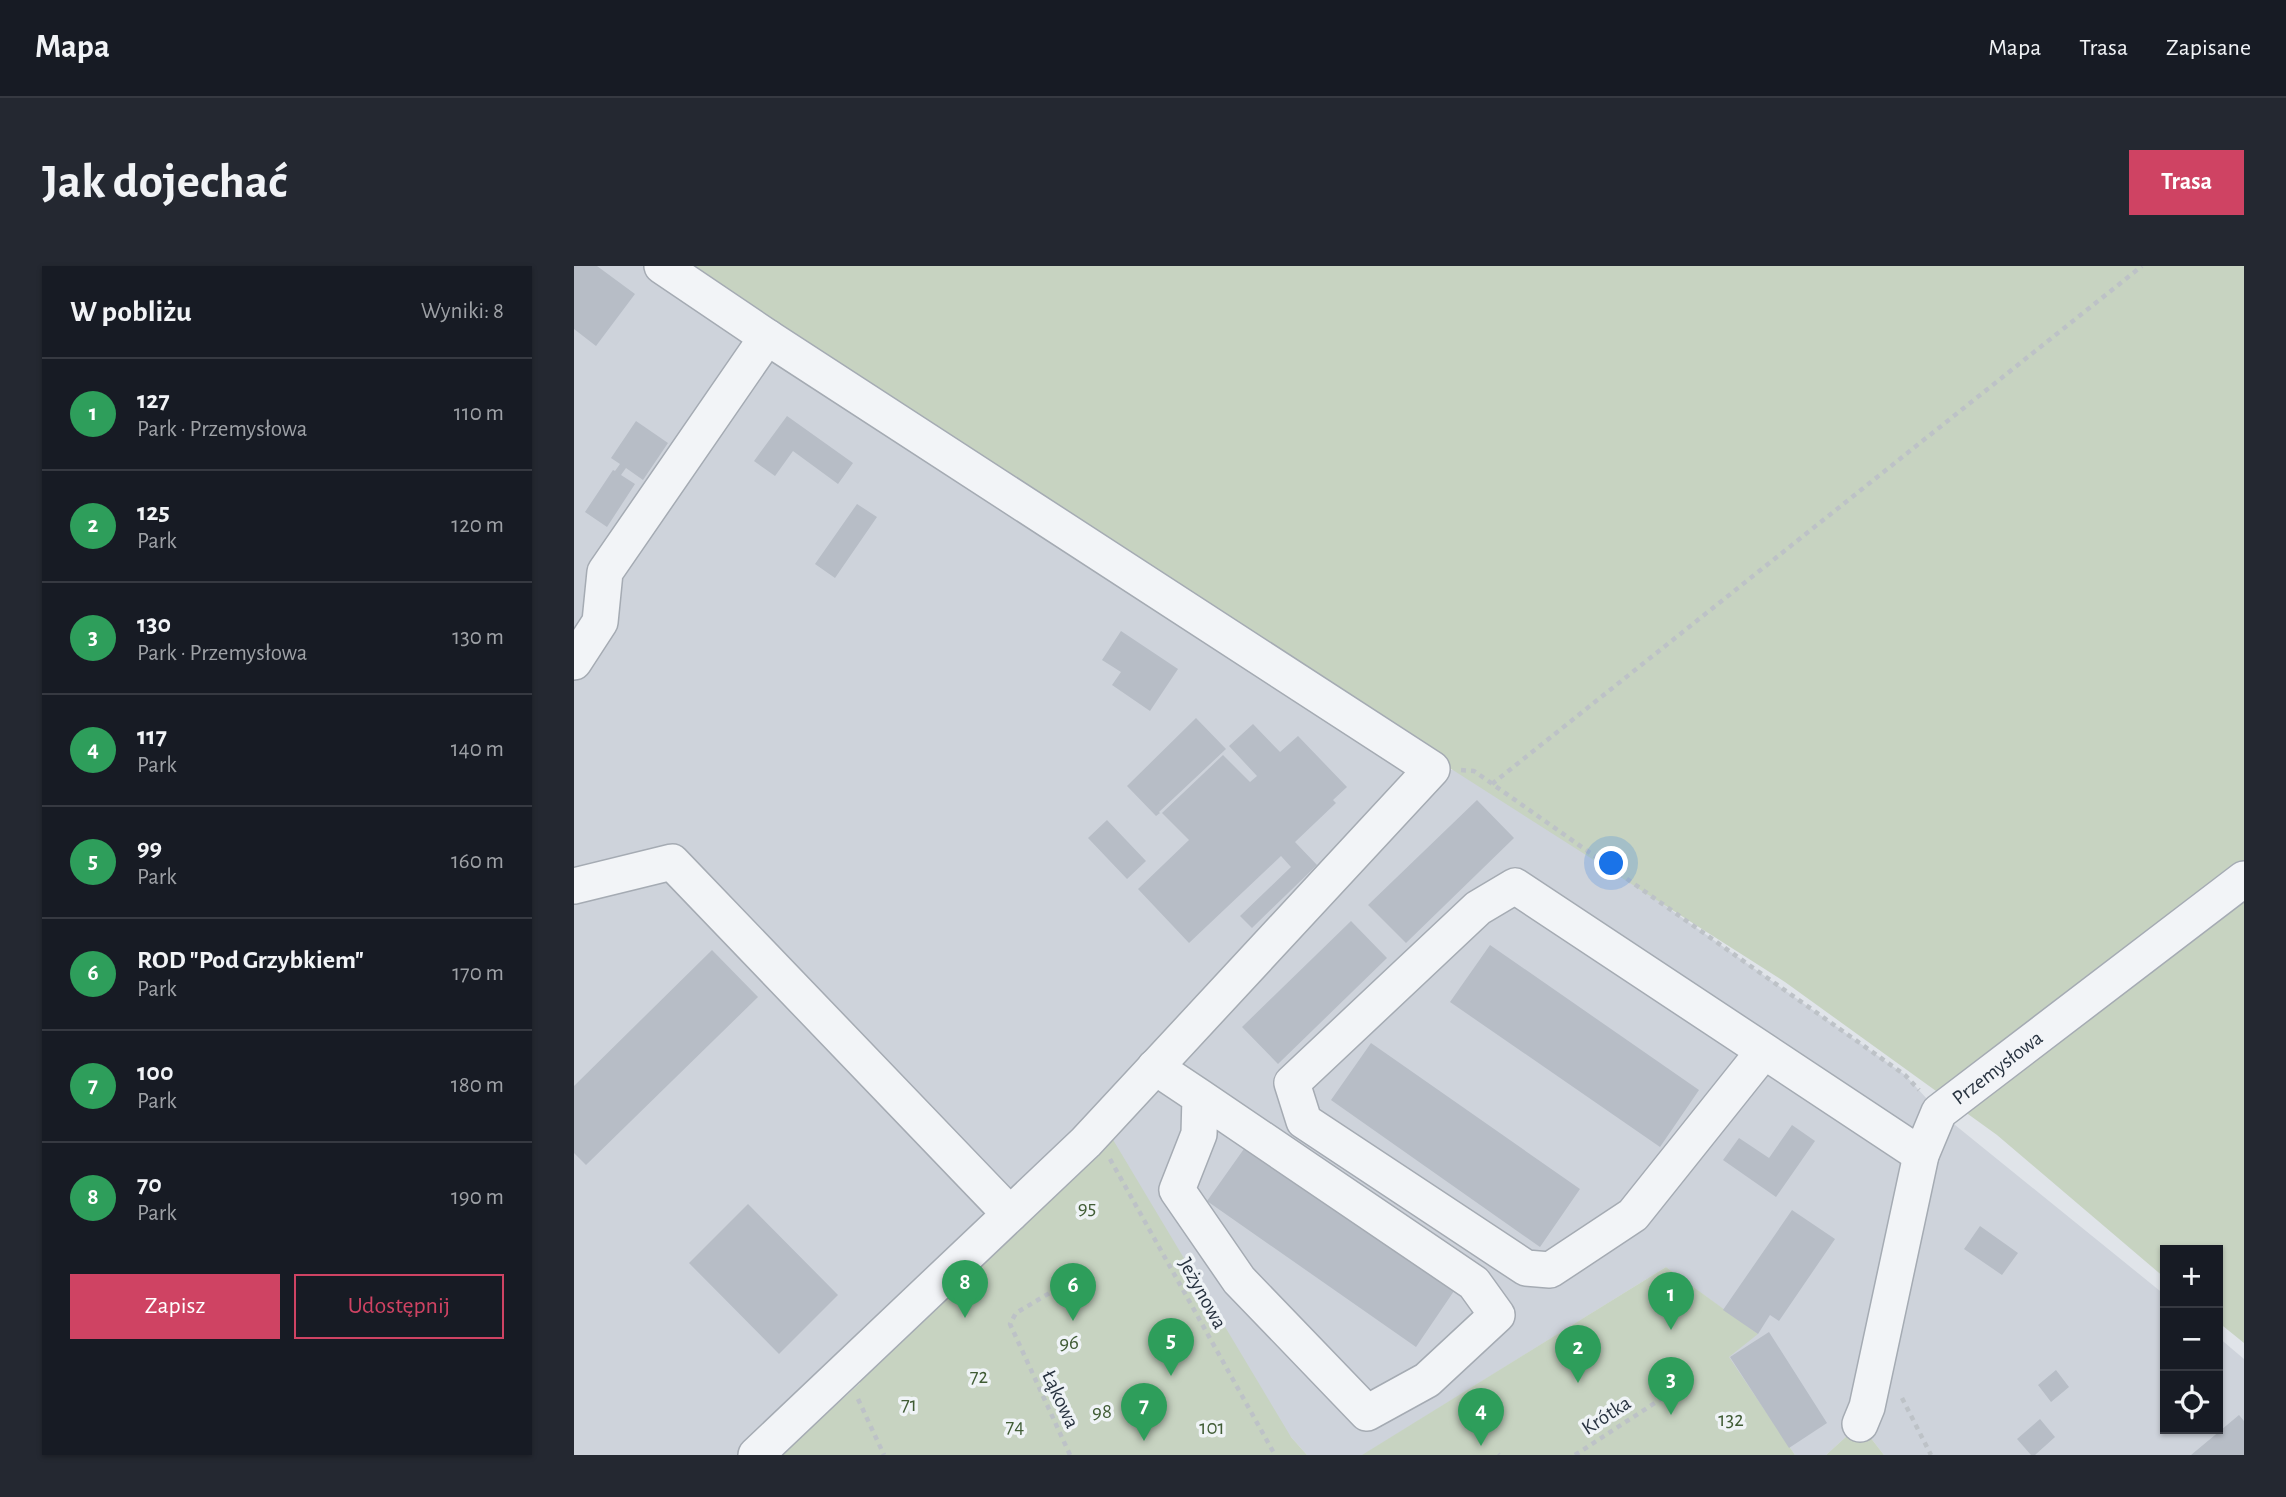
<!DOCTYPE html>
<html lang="pl">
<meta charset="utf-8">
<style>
:root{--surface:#171b24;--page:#242831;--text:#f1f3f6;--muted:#9ea1a6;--line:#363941;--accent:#cf4363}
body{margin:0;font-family:"Alegreya Sans",sans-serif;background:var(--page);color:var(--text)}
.controls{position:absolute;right:21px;bottom:21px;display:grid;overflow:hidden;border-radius:0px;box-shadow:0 2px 5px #0004}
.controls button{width:63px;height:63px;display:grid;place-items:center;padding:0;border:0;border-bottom:2px solid var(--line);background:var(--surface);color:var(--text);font:35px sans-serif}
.you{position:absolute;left:1038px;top:598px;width:24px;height:24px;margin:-18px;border:5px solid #fff;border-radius:50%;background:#1a73e8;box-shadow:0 0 0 10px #1a73e833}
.badge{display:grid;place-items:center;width:46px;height:46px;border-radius:50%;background:var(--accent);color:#fff;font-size:23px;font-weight:700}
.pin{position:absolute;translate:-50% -58px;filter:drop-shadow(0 2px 4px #0008)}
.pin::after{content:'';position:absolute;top:37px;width:24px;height:21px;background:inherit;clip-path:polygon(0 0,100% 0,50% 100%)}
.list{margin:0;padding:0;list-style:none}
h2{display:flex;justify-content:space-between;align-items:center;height:91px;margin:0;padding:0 28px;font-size:30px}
h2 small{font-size:23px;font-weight:400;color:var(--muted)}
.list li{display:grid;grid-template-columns:46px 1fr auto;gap:21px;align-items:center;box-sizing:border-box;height:112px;padding:0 28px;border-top:2px solid var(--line)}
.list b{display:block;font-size:26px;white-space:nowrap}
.list p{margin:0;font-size:23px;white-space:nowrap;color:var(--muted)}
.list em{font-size:23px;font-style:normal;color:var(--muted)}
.actions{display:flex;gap:14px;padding:21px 28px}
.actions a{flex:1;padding:16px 0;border:2px solid var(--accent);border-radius:0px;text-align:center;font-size:24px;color:var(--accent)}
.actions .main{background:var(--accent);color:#fff}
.icon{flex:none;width:38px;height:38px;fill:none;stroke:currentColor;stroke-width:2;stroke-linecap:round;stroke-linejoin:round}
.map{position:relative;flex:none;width:1670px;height:1189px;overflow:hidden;border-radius:0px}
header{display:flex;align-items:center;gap:42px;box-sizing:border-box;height:98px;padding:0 35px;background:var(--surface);border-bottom:2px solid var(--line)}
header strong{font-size:33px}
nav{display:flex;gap:38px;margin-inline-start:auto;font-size:24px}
.intro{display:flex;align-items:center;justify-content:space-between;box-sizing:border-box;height:168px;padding:0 42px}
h1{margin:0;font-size:49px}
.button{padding:18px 32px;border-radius:0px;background:var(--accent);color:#fff;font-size:24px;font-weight:700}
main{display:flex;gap:42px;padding:0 42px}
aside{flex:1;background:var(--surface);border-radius:0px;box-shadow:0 2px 5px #0004}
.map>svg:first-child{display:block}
.built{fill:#ced3db}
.green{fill:#c7d3c1}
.building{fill:#b7bdc6}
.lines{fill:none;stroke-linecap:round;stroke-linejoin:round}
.minor-casing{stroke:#a5abb3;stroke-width:38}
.path{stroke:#bdc2c7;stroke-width:4.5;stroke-dasharray:5 5;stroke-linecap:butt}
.minor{stroke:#f2f4f7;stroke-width:35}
.labels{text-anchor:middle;stroke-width:7;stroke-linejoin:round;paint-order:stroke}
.street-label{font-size:21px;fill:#283340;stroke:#eff3f6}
.park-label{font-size:21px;fill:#405c35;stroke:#eff3f6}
</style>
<header>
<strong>Mapa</strong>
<nav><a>Mapa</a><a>Trasa</a><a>Zapisane</a></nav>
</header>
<div class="intro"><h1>Jak dojechać</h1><a class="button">Trasa</a></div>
<main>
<aside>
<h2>W pobliżu<small>Wyniki: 8</small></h2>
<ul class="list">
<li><span class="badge" style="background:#2e9e5b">1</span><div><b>127</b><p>Park · Przemysłowa</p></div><em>110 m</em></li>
<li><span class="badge" style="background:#2e9e5b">2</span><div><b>125</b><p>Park</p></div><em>120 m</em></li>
<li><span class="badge" style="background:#2e9e5b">3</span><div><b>130</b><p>Park · Przemysłowa</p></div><em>130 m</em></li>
<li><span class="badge" style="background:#2e9e5b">4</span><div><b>117</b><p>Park</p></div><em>140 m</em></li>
<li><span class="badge" style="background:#2e9e5b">5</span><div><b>99</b><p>Park</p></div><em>160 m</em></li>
<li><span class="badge" style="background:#2e9e5b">6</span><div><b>ROD &quot;Pod Grzybkiem&quot;</b><p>Park</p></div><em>170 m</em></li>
<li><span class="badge" style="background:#2e9e5b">7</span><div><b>100</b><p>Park</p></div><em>180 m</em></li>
<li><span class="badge" style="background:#2e9e5b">8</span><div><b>70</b><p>Park</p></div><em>190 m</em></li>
</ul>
<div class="actions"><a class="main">Zapisz</a><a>Udostępnij</a></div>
</aside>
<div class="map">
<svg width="1670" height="1189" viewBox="0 0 1670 1189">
<rect width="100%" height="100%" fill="#e0e4e9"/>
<path class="built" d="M0 0H84L858 503 900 505 1331 809 1365 846 1591 1029V1163H1644V1071L1670 1093V1189H1310L1286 1158 1252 1189H1221L1154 1091 1183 1068 1092 1001 789 1189H733L717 1171 420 987 207 1189H0Z"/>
<path class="green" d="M110 0H1670V1077L1644 1056V984H1591V1012L1423 869 1211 716 799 453Z
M538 872 717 1171 733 1189H207L286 1117 284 1111Z
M1092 1001 1184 1068 1155 1091 1221 1189H788Z
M1286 1158 1310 1189H1252Z"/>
<path class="building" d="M0 0H23L61 28 22 80 0 63Z
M213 150 279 197 264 218 219 185 201 210 180 195Z
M62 155 94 177 69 214 52 202 47 209 61 218 33 261 11 246 39 204 41 205 46 198 37 192Z
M283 238 303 251 261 312 241 298Z
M547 365 604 403 576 445 538 419 547 406 528 394Z
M622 452 652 483 585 546 586 547 582 550 553 520Z
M679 458 706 486 724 470 773 521 759 534 762 537 721 576 743 599 678 662 666 650 717 601 707 590 615 677 564 623 615 574 588 547 649 489 676 516 683 510 655 480Z
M903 534 940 572 832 677 794 639Z
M533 554 572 595 553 613 514 572Z
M777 655 813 692 704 798 668 761Z
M916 679 1125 824 1086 881 876 736Z
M138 684 184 731 12 899 0 887V820Z
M797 777 1006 923 966 981 757 834Z
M1218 859 1241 875 1202 931 1149 894 1165 872 1195 892Z
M672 880 880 1025 842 1081 633 935Z
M174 938 264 1029 205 1088 115 997Z
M1218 944 1261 973 1205 1055 1196 1049 1184 1068 1149 1044Z
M1406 960 1444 987 1428 1009 1390 983Z
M1195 1066 1253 1157 1215 1182 1156 1091Z
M1482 1104 1495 1121 1477 1136 1464 1119Z
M1665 1149 1670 1155V1189H1617Z
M1466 1153 1481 1171 1461 1189H1457L1443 1173Z"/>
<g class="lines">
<g class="minor-casing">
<g id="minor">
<path d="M88 0 193 71 858 503 512 876 182 1189"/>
<path d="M0 396 26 356 31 306 193 71"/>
<path d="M0 620 98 596 436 948"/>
<path d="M1190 785 1059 949 976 1004 952 1002 730 855 718 817 904 642 941 620 1347 889"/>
<path d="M581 801 626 831 900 1017 923 1049 853 1114 793 1147 665 1014 603 924 625 868 626 831"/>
<path id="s1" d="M1286 1158 1293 1141 1347 889 1365 846 1670 613"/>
</g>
</g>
<path class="path" d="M887 504 900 505 1331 809 1345 824
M918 518 1568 0
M536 893 701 1189
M1328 1132 1357 1189
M284 1133 310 1189
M924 1188 925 1189
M496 1189 436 1058 442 1047 509 1007
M1001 1189 1116 1114"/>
<use href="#minor" class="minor"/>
</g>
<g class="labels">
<g class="street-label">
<text dy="7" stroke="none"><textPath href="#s1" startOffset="396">Przemysłowa</textPath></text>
<text transform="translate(629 1027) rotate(61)" y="7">Jeżynowa</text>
<text transform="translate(487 1133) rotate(65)" y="7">Łąkowa</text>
<text transform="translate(1032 1149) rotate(-33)" y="7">Krótka</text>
</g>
<g class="park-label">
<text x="513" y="948">95</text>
<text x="495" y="1083">96</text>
<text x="405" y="1117">72</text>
<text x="335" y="1145">71</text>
<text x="528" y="1152">98</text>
<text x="1157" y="1160">132</text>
<text x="441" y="1167">74</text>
<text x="638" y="1168">101</text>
</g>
</g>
</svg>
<div class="controls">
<button>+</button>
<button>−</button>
<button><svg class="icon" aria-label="locate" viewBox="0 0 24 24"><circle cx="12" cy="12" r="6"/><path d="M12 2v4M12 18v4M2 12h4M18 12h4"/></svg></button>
</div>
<div class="you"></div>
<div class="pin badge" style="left:1097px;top:1064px;background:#2e9e5b">1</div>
<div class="pin badge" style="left:1004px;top:1117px;background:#2e9e5b">2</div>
<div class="pin badge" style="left:1097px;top:1149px;background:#2e9e5b">3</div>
<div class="pin badge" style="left:907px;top:1180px;background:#2e9e5b">4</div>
<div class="pin badge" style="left:597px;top:1110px;background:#2e9e5b">5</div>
<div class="pin badge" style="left:499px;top:1055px;background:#2e9e5b">6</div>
<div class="pin badge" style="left:570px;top:1175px;background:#2e9e5b">7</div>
<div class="pin badge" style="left:391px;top:1052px;background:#2e9e5b">8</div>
</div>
</main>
